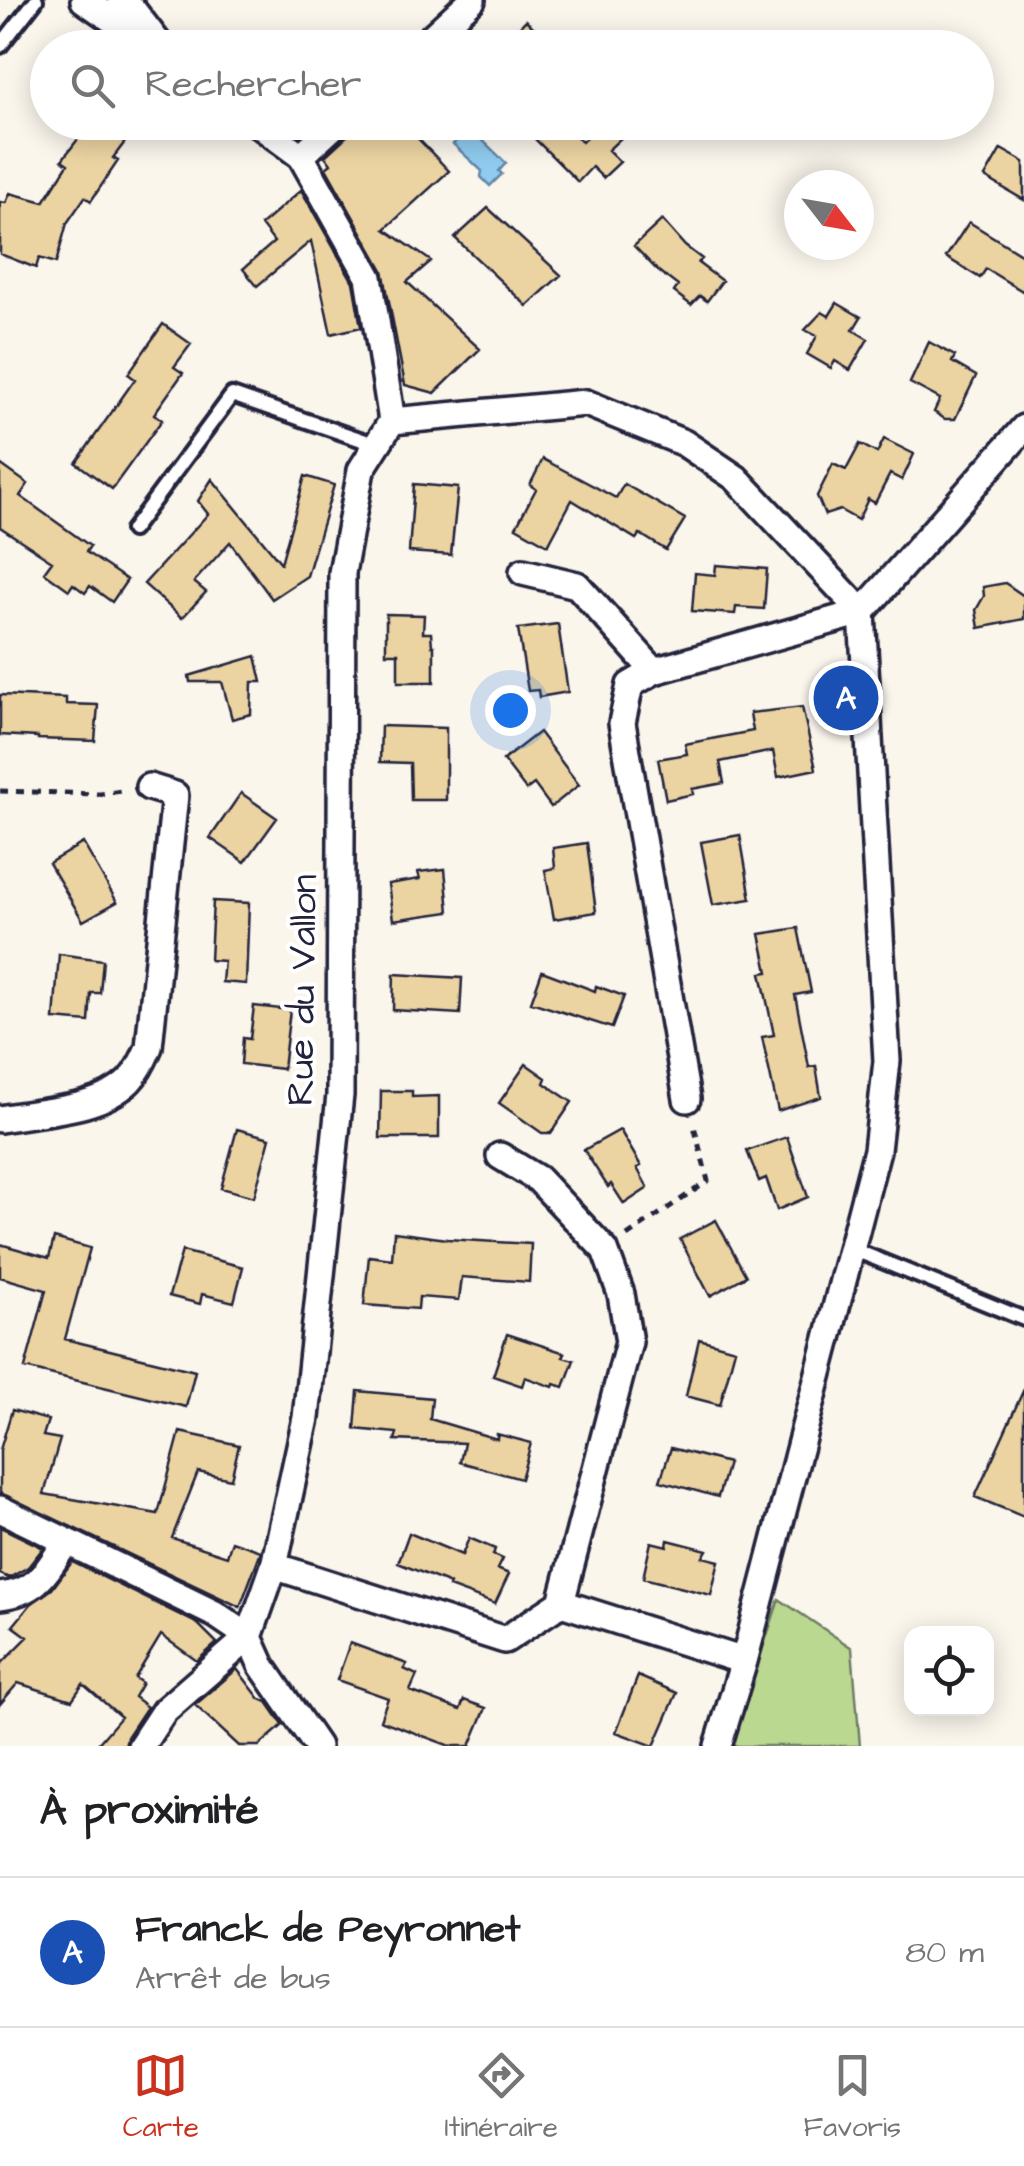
<!DOCTYPE html>
<html lang="fr">
<meta charset="utf-8">
<style>
:root{--surface:#fff;--page:#f6f6f6;--text:#202124;--muted:#757577;--line:#e0e0e0;--accent:#c8321e}
body{margin:0;font-family:"Architects Daughter",sans-serif;background:var(--page);color:var(--text)}
.controls{position:absolute;right:30px;bottom:30px;display:grid;overflow:hidden;border-radius:20px;box-shadow:0 5px 25px #0003}
.controls button{width:90px;height:90px;display:grid;place-items:center;padding:0;border:0;border-bottom:2px solid var(--line);background:var(--surface);color:var(--text);font:50px sans-serif}
.compass{position:absolute;left:784px;top:170px;width:90px;height:90px;border-radius:50%;background:var(--surface);box-shadow:0 5px 25px #0003;rotate:121deg}
.you{position:absolute;left:510px;top:710px;width:35px;height:35px;margin:-25px;border:8px solid #fff;border-radius:50%;background:#1a73e8;box-shadow:0 0 0 15px #1a73e833}
.badge{display:grid;place-items:center;width:65px;height:65px;border-radius:50%;background:var(--accent);color:#fff;font-size:32px;font-weight:700}
.pin{position:absolute;translate:-50% -50%;border:5px solid #fff;box-shadow:0 2px 10px #0006}
.list{margin:0;padding:0;list-style:none}
h2{display:flex;justify-content:space-between;align-items:center;height:130px;margin:0;padding:0 40px;font-size:42px}
h2 small{font-size:32px;font-weight:400;color:var(--muted)}
.list li{display:grid;grid-template-columns:65px 1fr auto;gap:30px;align-items:center;box-sizing:border-box;height:150px;padding:0 40px;border-top:2px solid var(--line)}
.list b{display:block;font-size:38px;white-space:nowrap}
.list p{margin:0;font-size:32px;white-space:nowrap;color:var(--muted)}
.list em{font-size:32px;font-style:normal;color:var(--muted)}
.icon{flex:none;width:55px;height:55px;fill:none;stroke:currentColor;stroke-width:2;stroke-linecap:round;stroke-linejoin:round}
.map{position:relative;flex:none;width:1024px;height:1746px;overflow:hidden}
.search{position:absolute;background:var(--surface);box-shadow:0 5px 25px #0003;left:30px;right:30px;top:30px;height:110px;display:flex;align-items:center;gap:25px;box-sizing:border-box;padding:0 35px;border-radius:55px;color:var(--muted);font-size:38px}
.sheet{height:280px;background:var(--surface)}
nav{display:flex;justify-content:space-around;align-items:center;box-sizing:border-box;height:140px;border-top:2px solid var(--line);background:var(--surface);font-size:28px;color:var(--muted)}
nav a{display:grid;justify-items:center;gap:5px}
nav .on{color:var(--accent)}
.map>svg:first-child{display:block}
.green{fill:#bbd890;stroke:#6e7d66;stroke-width:2.5}
.water{fill:#90ccf0;stroke:#6488a8;stroke-width:2.5}
.building{fill:#ecd4a2;stroke:#22223b;stroke-width:2.5}
.lines{fill:none;stroke-linecap:round;stroke-linejoin:round}
.lane-casing{stroke:#22223b;stroke-width:20}
.street-casing{stroke:#22223b;stroke-width:32}
.path{stroke:#22223b;stroke-width:5;stroke-dasharray:8 8;stroke-linecap:butt}
.lane{stroke:#fff;stroke-width:12}
.street{stroke:#fff;stroke-width:25}
.labels{text-anchor:middle;stroke-width:8;stroke-linejoin:round;paint-order:stroke}
.street-label{font-size:38px;fill:#22223b;stroke:#fff}
</style>
<div class="map">
<svg width="1024" height="1746" viewBox="0 0 1024 1746">
<rect width="100%" height="100%" fill="#fbf6ec"/>
<filter id="ink" filterUnits="userSpaceOnUse"><feTurbulence type="fractalNoise" baseFrequency=".01" numOctaves="2"/><feDisplacementMap in="SourceGraphic" scale="20" xChannelSelector="R" yChannelSelector="G"/><feConvolveMatrix kernelMatrix="1 2 1 2 8 2 1 2 1" color-interpolation-filters="sRGB"/></filter>
<g filter="url(#ink)">
<path class="green" d="M779 1599 852 1648 860 1746H731Z"/>
<path class="water" d="M470 128 506 163 499 171 502 174 490 186 481 177 482 171 453 144Z"/>
<path class="building" d="M526 20 554 48H498Z
M91 122H140L113 158 118 161 91 201 85 197 67 223 56 263 39 258 36 268 0 254V202L6 203 10 193 44 202 68 164 62 160Z
M355 122H402L449 171 385 229 431 261 407 282 480 349 435 393 405 385 383 270 326 168 331 164 325 156 349 134Z
M518 122H563L582 142 601 122H608L622 137 608 150 620 162 603 178 592 167 578 182Z
M1001 149 1024 162V200L985 177Z
M301 190 353 282 361 327 331 334 311 241 257 286 243 269 274 242 261 225Z
M488 208 561 275 527 306 455 238Z
M662 220 685 246 702 259 698 263 722 281 707 301 700 296 691 305 674 292 678 286 657 270 634 246Z
M969 222 1024 256V292L986 269 980 278 946 257Z
M837 303 861 317 853 330 868 339 850 370 835 361 831 368 807 354 817 336 805 330 822 312 829 316Z
M163 324 191 344 174 367 183 373 154 414 162 420 112 489 76 463 135 379 128 374Z
M929 342 955 356 952 362 976 376 955 419H945L934 412 940 399 910 383Z
M884 439 914 454 902 480 890 474 875 503 868 499 858 520 840 510 825 515 817 496 833 464 846 470 860 444 877 453Z
M543 459 616 498 624 484 685 519 666 550 640 534 636 539 572 500 548 545 516 527 536 489 530 485Z
M0 464 28 484 20 496 90 546 86 552 127 580 112 602 90 586 85 593 73 584 69 590 44 572 52 561 0 527Z
M305 476 334 485 307 576 272 599 230 542 194 582 206 592 182 618 144 584 208 514 198 501 212 479 281 563Z
M414 484 458 488 451 555 409 552Z
M716 565 767 569 764 609 736 607 735 614 692 611 695 573 715 575Z
M1005 583 1024 596V619L979 628 976 610 984 596 983 587Z
M386 614 424 615 423 633H431L432 646H434V682H398V653H386Z
M558 624 568 692 539 697 538 690 528 691 518 629Z
M256 656 262 682H252L251 714 232 719 222 682H190L189 676Z
M0 695 66 698V704L98 705 95 741 38 739V737L0 735Z
M802 707 816 769 778 777 773 751 720 762 724 783 692 789 693 794 666 800 658 759 687 754 685 744 753 731 750 713Z
M381 726 446 728V800H411L410 763 380 762Z
M539 732 579 785 551 807 534 784 526 790 503 760Z
M241 793 277 818 245 862 210 838Z
M740 835 751 899 713 905 701 842Z
M83 843 117 902 83 921 49 863Z
M587 843 596 912 554 919 545 870 555 868 553 848Z
M445 869 449 912 393 920 388 884 420 879 418 872Z
M213 901 249 903 246 984 222 982 224 961 210 960Z
M798 928 811 992 795 995 809 1067 816 1066 821 1097 778 1111 762 1037 774 1035 761 973 768 972 760 934Z
M59 954 103 960 100 993H91L89 1022 54 1019Z
M542 971 595 991 596 986 624 996 612 1028 531 1002Z
M394 974 462 978 460 1014 393 1010Z
M254 1006 290 1010 283 1069 241 1064 243 1038 250 1039Z
M526 1064 546 1078 544 1083 572 1102 551 1133H542L499 1103Z
M381 1091H412V1097L439 1096V1138H380Z
M237 1129 270 1138 254 1197 221 1188Z
M620 1130 641 1166 637 1168 648 1188 624 1204 611 1184 608 1187 584 1150Z
M787 1137 808 1197 777 1210 766 1178 759 1181 747 1151Z
M716 1220 746 1276 710 1296 680 1239Z
M394 1232 447 1239 531 1244 529 1282 462 1277 459 1300 419 1297 418 1309 364 1305 369 1256 392 1259Z
M54 1238 90 1248 65 1339 195 1371 186 1407 25 1368 46 1290 0 1277V1244L49 1258Z
M182 1251 243 1267 234 1302 202 1294 200 1304 169 1296Z
M507 1334 565 1353 563 1357 574 1360 564 1387 554 1384 553 1387 525 1377 522 1386 493 1376Z
M699 1339 735 1349 720 1405 686 1396Z
M1024 1389V1517L975 1497Z
M358 1391 432 1398 430 1419 497 1439V1434L531 1443 521 1479 460 1462 464 1443 395 1440 397 1433 355 1429Z
M12 1410 48 1420 43 1436 60 1439 44 1494 158 1514 180 1432 239 1445 231 1479 198 1472 172 1538 227 1556 232 1541 261 1551 240 1607 0 1493V1450Z
M671 1448 728 1463 718 1497 660 1481Z
M0 1527 43 1548 28 1567 9 1578 0 1574Z
M409 1533 462 1555 469 1538 495 1549 493 1555 502 1559 497 1569 509 1574 495 1604 449 1587 450 1584 398 1563Z
M668 1540 707 1550 703 1557 719 1561 711 1595 643 1578 651 1542 667 1546Z
M72 1562 198 1624 217 1643 197 1661 161 1635 135 1678 142 1683 134 1697 147 1707 127 1737 125 1746H96L121 1717 83 1684 72 1700 18 1683 0 1704V1665L28 1637 13 1626 31 1604 52 1589Z
M350 1643 407 1664 404 1669 417 1675 410 1691 460 1710 464 1700 486 1708 470 1746H450L380 1720 388 1698 337 1680Z
M237 1669 260 1699 267 1702 283 1725 259 1746H239L195 1705Z
M638 1676 677 1693 654 1746 616 1732Z"/>
<g class="lines">
<g class="lane-casing">
<path id="lane" d="M0 46 36 0
M132 530 232 395 377 445
M850 1248 1024 1319"/>
</g>
<g class="street-casing">
<path id="street" d="M84 0 153 48
M121 0 133 10 159 44
M420 48 472 0
M255 122 301 156 369 277 392 421
M301 156 338 122
M392 421 586 403 684 443 736 478 862 612 1024 428
M523 572 577 585 654 671
M687 1099 622 723 630 685 654 671 862 612 887 1061 877 1150 744 1661 718 1746
M0 1119C39 1111 99 1111 129 1081 138 1072 144 1059 149 1047L175 795 149 787
M500 1156 538 1179 605 1250 621 1294 629 1342 561 1603 744 1661
M0 1509 215 1614 249 1637
M274 1566 505 1640 561 1603
M0 1596C38 1592 46 1572 66 1542
M249 1637 262 1666 317 1746
M141 1746 164 1711 249 1637 274 1566 306 1418 340 1095 342 573 361 470 392 421"/>
</g>
<path class="path" d="M0 791 100 794 122 791
M627 1236 708 1181 693 1122"/>
<use href="#lane" class="lane"/>
<use href="#street" class="street"/>
</g>
</g>
<g class="labels">
<g class="street-label">
<text transform="translate(301 990) rotate(-89)" y="13">Rue du Vallon</text>
</g>
</g>
</svg>
<div class="controls">
<button><svg class="icon" aria-label="locate" viewBox="0 0 24 24"><circle cx="12" cy="12" r="6"/><path d="M12 2v4M12 18v4M2 12h4M18 12h4"/></svg></button>
</div>
<svg class="compass" viewBox="-18 -18 36 36"><path d="M0-13l5 13h-10z" fill="#e53935"/><path d="M0 13l5-13h-10z" fill="#757577"/></svg>
<div class="you"></div>
<div class="pin badge" style="left:846px;top:698px;background:#1a4fb4">A</div>
<div class="search"><svg class="icon" aria-label="search" viewBox="0 0 24 24"><circle cx="10" cy="10" r="6"/><path d="M15 15l6 6"/></svg>Rechercher</div>
</div>
<section class="sheet">
<h2>À proximité<small></small></h2>
<ul class="list">
<li><span class="badge" style="background:#1a4fb4">A</span><div><b>Franck de Peyronnet</b><p>Arrêt de bus</p></div><em>80 m</em></li>
</ul>
</section>
<nav>
<a class="on"><svg class="icon" aria-label="map" viewBox="0 0 24 24"><path d="M3 6l6-2 6 2 6-2v14l-6 2-6-2-6 2zM9 4v14M15 6v14"/></svg>Carte</a>
<a><svg class="icon" aria-label="directions" viewBox="0 0 24 24"><path d="M12 3l9 9-9 9-9-9zM9 14v-3h6M13 9l2 2-2 2"/></svg>Itinéraire</a>
<a><svg class="icon" aria-label="saved" viewBox="0 0 24 24"><path d="M7 4h10v16l-5-4-5 4z"/></svg>Favoris</a>
</nav>
